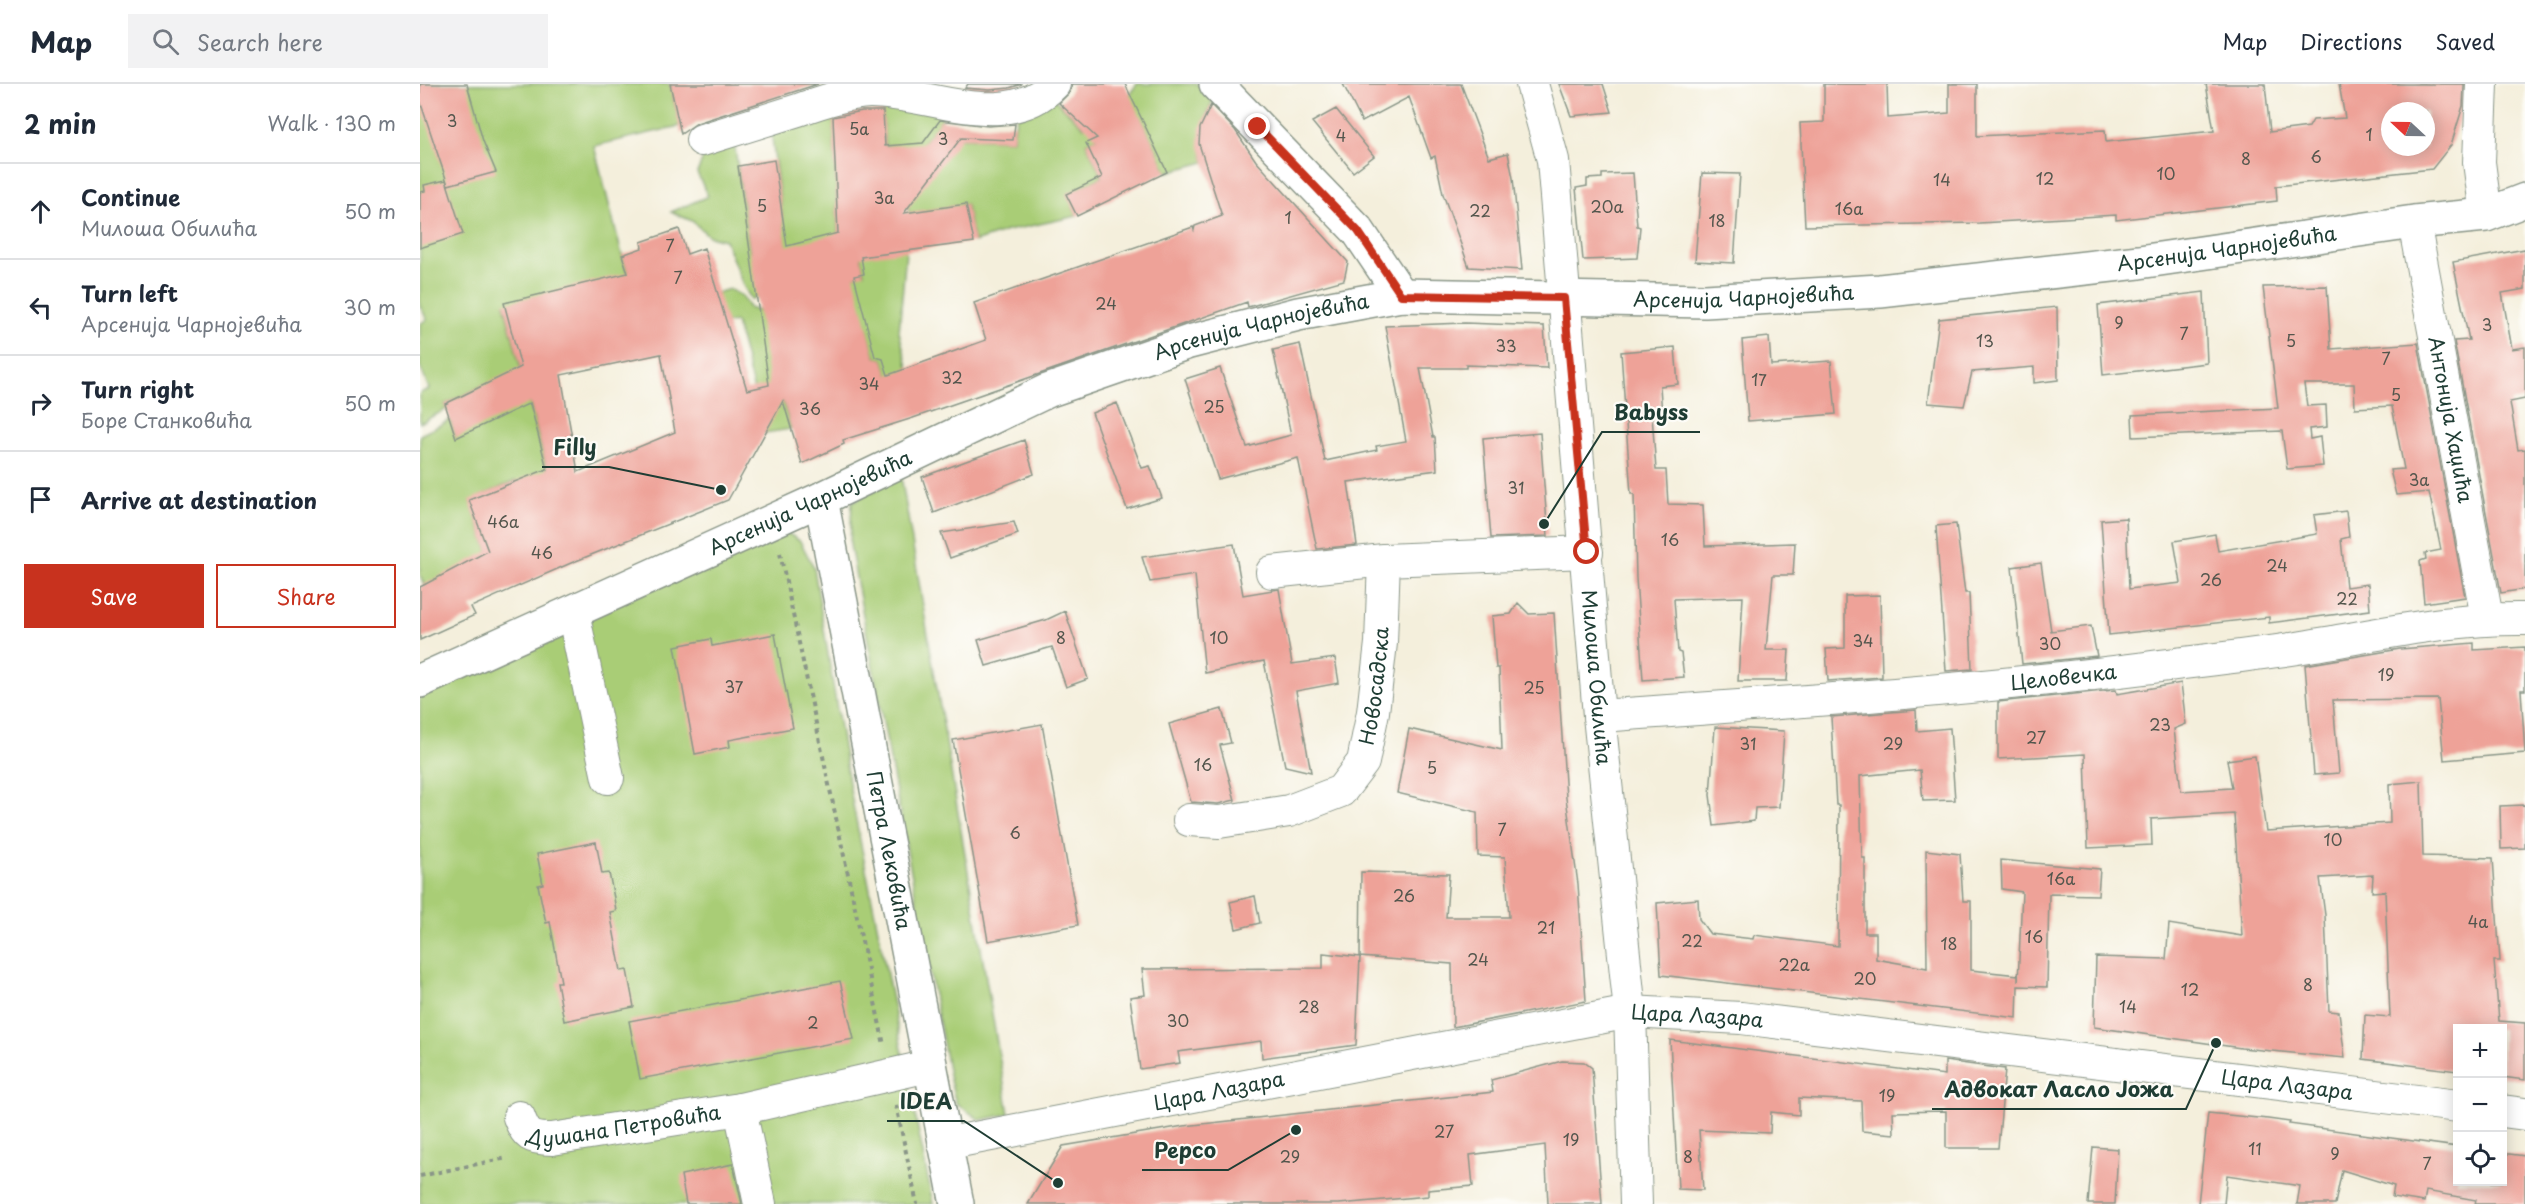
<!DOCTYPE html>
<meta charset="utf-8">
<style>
:root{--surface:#fff;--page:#f2f2f3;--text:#1f2937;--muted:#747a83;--line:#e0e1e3;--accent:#c8321e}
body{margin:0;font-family:"Playpen Sans",sans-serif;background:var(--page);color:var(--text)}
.controls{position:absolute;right:18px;bottom:18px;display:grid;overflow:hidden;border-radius:0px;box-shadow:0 3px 15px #0003}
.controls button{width:54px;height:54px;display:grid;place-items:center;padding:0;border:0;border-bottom:2px solid var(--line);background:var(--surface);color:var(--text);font:30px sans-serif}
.compass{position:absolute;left:1961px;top:18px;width:54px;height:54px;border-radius:50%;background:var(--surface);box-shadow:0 3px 15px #0003;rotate:292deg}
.stop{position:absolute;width:18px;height:18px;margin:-14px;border:4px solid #c8321e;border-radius:50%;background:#fff}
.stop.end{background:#c8321e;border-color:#fff;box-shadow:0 2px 6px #0008}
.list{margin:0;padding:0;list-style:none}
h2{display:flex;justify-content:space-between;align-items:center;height:78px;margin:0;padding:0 24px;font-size:26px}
h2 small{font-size:20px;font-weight:400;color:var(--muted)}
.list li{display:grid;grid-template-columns:39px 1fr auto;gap:18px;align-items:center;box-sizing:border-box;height:96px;padding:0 24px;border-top:2px solid var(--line)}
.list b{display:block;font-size:22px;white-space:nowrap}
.list p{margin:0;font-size:20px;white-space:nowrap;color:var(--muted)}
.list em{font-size:20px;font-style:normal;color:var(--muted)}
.actions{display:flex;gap:12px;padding:18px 24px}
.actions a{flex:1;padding:14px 0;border:2px solid var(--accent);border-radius:0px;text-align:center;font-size:21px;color:var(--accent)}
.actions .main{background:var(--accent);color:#fff}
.icon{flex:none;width:33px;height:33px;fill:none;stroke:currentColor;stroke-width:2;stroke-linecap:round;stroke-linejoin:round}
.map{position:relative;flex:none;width:2105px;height:1120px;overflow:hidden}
header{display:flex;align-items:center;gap:36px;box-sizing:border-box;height:84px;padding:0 30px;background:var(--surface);border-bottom:2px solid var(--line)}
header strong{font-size:28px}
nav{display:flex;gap:33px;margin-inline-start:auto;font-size:21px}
.search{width:420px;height:54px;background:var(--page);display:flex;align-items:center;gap:15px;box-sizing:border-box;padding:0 21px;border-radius:0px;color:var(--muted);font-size:22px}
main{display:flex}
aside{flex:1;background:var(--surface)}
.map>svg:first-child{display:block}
.green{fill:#a9cd76;stroke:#648555;stroke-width:1.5}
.building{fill:#eea298;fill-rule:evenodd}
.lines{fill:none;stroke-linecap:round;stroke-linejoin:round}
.minor-casing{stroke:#8a9688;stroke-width:34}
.tertiary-casing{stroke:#8a9688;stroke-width:36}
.path{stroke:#8a9688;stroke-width:4;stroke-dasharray:4.5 4.5;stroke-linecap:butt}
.minor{stroke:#fff;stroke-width:32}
.tertiary{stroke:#fff;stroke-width:33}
.route{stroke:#c8321e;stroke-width:8}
.labels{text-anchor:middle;stroke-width:4.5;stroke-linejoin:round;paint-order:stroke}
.number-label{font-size:16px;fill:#53564d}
.street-label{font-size:20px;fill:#1f3d34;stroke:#fdfcf7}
.leader{fill:none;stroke:#1f3d34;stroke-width:2}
.callout-dot{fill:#1f3d34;stroke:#fdfcf7;stroke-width:2}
.callout-label{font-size:21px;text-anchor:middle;font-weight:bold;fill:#1f3d34;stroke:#fdfcf7;stroke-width:4.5;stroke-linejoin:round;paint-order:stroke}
</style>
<header>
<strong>Map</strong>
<div class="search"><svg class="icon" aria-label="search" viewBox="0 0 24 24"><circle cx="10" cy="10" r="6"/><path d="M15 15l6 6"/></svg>Search here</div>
<nav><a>Map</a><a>Directions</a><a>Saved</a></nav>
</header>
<main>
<aside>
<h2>2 min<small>Walk · 130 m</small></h2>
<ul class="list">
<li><svg class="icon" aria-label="ahead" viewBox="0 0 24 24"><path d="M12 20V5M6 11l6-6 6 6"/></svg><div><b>Continue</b><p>Милоша Обилића</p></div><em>50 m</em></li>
<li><svg class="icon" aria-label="left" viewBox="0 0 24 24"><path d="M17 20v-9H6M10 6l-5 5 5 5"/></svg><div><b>Turn left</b><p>Арсенија Чарнојевића</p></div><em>30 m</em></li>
<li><svg class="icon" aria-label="right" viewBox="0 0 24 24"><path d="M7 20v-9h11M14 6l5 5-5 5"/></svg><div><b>Turn right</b><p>Боре Станковића</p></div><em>50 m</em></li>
<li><svg class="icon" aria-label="arrive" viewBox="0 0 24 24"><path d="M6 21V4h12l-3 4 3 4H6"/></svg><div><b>Arrive at destination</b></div></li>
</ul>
<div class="actions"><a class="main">Save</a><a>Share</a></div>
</aside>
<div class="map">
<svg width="2105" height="1120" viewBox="0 0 2105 1120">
<rect width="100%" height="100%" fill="#fdfcf7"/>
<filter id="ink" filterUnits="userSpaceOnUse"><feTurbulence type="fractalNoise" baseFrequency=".0167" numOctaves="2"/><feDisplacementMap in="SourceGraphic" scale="12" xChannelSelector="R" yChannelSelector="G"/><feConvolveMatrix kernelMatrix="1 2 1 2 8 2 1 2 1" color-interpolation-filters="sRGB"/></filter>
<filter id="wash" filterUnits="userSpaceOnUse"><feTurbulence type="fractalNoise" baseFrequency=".008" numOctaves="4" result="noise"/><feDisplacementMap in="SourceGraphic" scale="24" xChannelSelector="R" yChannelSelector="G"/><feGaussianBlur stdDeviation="1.35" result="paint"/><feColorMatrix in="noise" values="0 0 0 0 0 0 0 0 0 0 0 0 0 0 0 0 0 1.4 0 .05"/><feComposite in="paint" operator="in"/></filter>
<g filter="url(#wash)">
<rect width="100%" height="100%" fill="#f4efdc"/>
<path class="green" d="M0 0H250L260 42 174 62 202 171 222 233 309 205 322 212 329 224 348 230 359 305 371 345 345 349 316 238 237 249 84 220 143 448 95 397 50 417 75 486 4 501 0 491V351L30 336 36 353 62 302 25 320 27 325 0 339V309L9 305 0 282V240L7 235 0 222Z
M717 0H778L793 16C782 41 776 50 785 78L747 88 720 33 666 59 682 93 647 110 657 132 587 147 554 158 546 120 489 129 478 62H465L462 19 527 28 490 76 541 54 593 56 596 34 631 12 664 43 686 13 700 23Z
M413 27 418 149 344 213 331 215 323 201 305 156 289 152 272 137 251 128 288 112 277 89 286 67 314 57 330 167 366 162 351 46Z
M435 146 486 167 479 248 498 321 478 326 463 275 455 273 432 192 444 189Z
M481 392 589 1030 560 1036 536 1019 530 996 430 461 432 418Z
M364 447 380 457 394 484 431 711 513 1120H0V606Z"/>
<g id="blocks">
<path class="building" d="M0 0H47L63 57 76 88 28 101 0 17Z
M250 0H398L277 39 261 50Z
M548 0H602L589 4 570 6 545 4Z
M652 0H705L747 88 657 132 646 110 682 93 666 59 677 54 639 19 650 8Z
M923 0H1041L1069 74 1088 69 1093 94 1102 186 1049 183 1023 110 1015 72 1011 74 989 13 942 38Z
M1139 0H1183L1192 28 1151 32Z
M1404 0H1467L1468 34 1529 29V0H1557V52L1685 46 1686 58 1794 47 1786 0H1845L1850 48 1889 43 1893 36 1925 34 1919 0H2044V3L2043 22 2031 61 2012 85 1856 102 1857 117 1696 136V131L1559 139 1385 142 1380 39 1404 38ZM1970 27H2006V63H1970Z
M791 21 815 46 836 77 928 178 924 196 828 223 827 218 493 334 423 356 424 360 382 380 363 317 308 416 151 479 51 523 55 531 0 556V503L68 467 49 416 127 385 110 319 36 354 25 320 101 283 84 219 208 189 202 171 222 164 221 158 259 145 267 170 284 164 327 306 349 301 318 82 354 76 367 162 418 149 413 33 442 27H463L465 62 503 59 520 36 568 42 595 40 593 56 541 54 484 129 546 120 554 158 441 173 444 190 434 192 455 273 463 275 468 291 566 256 554 219 773 143 774 146 775 142 802 132 779 60 780 44ZM241 270 255 348 158 388 141 291Z
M916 25 954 72 933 88 892 38Z
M1213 89 1217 142 1220 143 1217 174 1163 176 1156 104 1167 102V95L1182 94V90Z
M1282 89 1320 90 1314 179 1275 177Z
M26 96 43 150 0 164V108L5 107 4 101Z
M2105 165V205L2082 209 2092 265 2105 263V315L2090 318 2098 366 2105 365V505L2081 509 2034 257 2049 256 2033 178Z
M1907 202 1911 265 1998 259 2045 513 2004 519 2000 477 2006 475 2005 469 2021 466 2009 408 1976 411 1970 386 1984 385 1972 322 1935 324 1934 300H1884L1887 322 1906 321 1907 343 1889 345 1890 355 1900 353 1903 382 1867 385 1862 347 1713 353 1712 331 1858 324 1843 203Z
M1784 208 1787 279 1683 291 1678 221Z
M1637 223 1638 296 1614 299V283L1552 288 1544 322 1508 319 1519 235Z
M1045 239 1124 242 1127 284 1046 281V284H1000L1013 353H1015L1017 386 928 398 937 461 897 465 878 374 798 395 765 295 800 284 827 363 871 351 853 266 880 260 905 377 957 366 956 362 986 357 965 242Z
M1349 253 1351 281 1411 277 1416 330 1328 337 1322 256Z
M1255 263 1258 300 1240 302 1242 331H1232L1236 386H1246L1248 420 1283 421 1285 462 1375 459 1373 491H1353L1346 566H1369L1367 597H1318L1323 513 1254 515 1258 568 1261 569 1264 593 1223 596 1216 494 1214 410H1211L1201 268Z
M697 319 722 384 730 382 742 414 707 425 672 329Z
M1120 349 1128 452 1071 454 1063 354Z
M604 356 614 390 514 429 502 393Z
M1926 427 1929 453 1921 455 1926 503 1948 500 1950 526 1849 539V533L1689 551 1681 436 1706 434 1709 505 1761 499 1754 457 1795 450 1798 467 1897 450 1894 431Z
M594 438 598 450 530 474 521 449Z
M1536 440 1545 509H1549L1552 585 1526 587 1516 442Z
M814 460 823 511 859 505 872 580 915 574 919 599 876 607 891 688 865 682 844 577 785 589 775 491 730 498 722 473Z
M1621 479 1631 547 1671 542 1677 572 1602 580 1592 483Z
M1460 511 1462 593 1408 597 1406 565 1425 564V512Z
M1098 519 1109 530 1134 529 1146 714 1158 800 1166 917 1033 943 1032 880 940 873 941 788 1029 790 1026 833H1089L1085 773 1058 772 1057 728 977 709 989 645 1082 666 1079 584H1076L1072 532 1091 530Z
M645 527 668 595 646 603 632 563 566 582 558 556 626 536Z
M355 550 373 644 309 656 310 663 275 670 255 562 291 555 292 562Z
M2054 559V566L2105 563V606H2101L2105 669 2024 676 2018 615 1913 616 1919 689 1894 691 1885 581 1980 565Z
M1761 599 1766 640 1754 645 1761 707 1812 704 1807 676 1835 672 1846 747 1970 739 1969 700 2001 697 2003 772 2073 774 2080 877H2074L2079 937 2105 939V996L2082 993V945H2037V987L1943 975 1945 931 1970 933 1965 807 1952 808 1953 791 1900 794 1905 831 1909 927 1919 928 1925 974 1821 964 1674 943 1676 873 1746 875 1749 840 1822 852 1814 730 1731 735 1732 761 1668 764 1665 670 1578 675V618L1683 607 1696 606 1697 610Z
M802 625 811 659 800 661 815 716 798 720 771 718 749 640Z
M1496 626 1497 647 1530 644 1535 716 1503 717 1500 686 1440 692 1442 774H1445V849H1456V875L1507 884 1506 766 1540 770 1543 817H1551V886L1598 891V898L1602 808 1582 805 1581 776 1680 785 1678 811 1629 810 1627 903 1598 902 1597 934 1241 891 1237 819 1278 815 1279 835 1290 850 1333 855 1334 851 1418 862 1419 721H1416L1411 633Z
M622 640 658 841 568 857 533 656Z
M1295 643 1364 647 1359 723 1335 724 1334 737 1294 742 1290 711Z
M2105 721V764L2081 765 2080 722Z
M176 758 182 790 189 789 194 814 196 827 190 828 201 887 207 886 214 923 144 937 137 898H141L130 838 126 839 118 801 123 800 117 770Z
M835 812 840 839 816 845 810 818Z
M903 869 940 873 936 961 842 974 841 957 758 968 760 979 720 985 710 913 725 911 722 885 903 884Z
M420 897 434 955 220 995 209 937Z
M1250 956 1525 991V977L1585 985 1578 1064H1526V1027L1473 1028 1474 1050 1442 1047 1441 1017 1379 1014V1031L1351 1028 1350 1049 1279 1046 1283 1106 1258 1105Z
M1142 977 1164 978 1172 984 1182 1120H1128L1125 1061 1050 1071 1053 1102 1008 1106V1112L919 1120H608L643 1062 764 1042 1073 1008 1071 996Z
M1788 1029 1848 1035 1870 1038 1869 1040 2037 1063V1098H2082V1069L2105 1072V1120H2055L2056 1116 2006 1107 2004 1118 1972 1113 1974 1102 1922 1086 1915 1120H1877L1880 1102 1807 1091 1804 1120H1778Z
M1673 1063 1698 1065 1695 1120H1668Z
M313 1080 322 1120H266L261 1091Z"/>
</g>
</g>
<g filter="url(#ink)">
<use href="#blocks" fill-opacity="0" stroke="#8a9688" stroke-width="1.5"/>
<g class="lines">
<g class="minor-casing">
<g id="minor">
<path id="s1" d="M1112 0 1133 76 1179 632 1210 928 1216 1120"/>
<path d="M2062 0 2059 78 2066 131"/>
<path d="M282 56C314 46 346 36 378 26 400 18 426 9 449 8 507 7 586 50 634 0"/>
<path id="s2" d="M1994 138 2067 534"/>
<path d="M852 488 964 476 1167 468"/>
<path d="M153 528 188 694"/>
<path id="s3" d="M1179 632C1361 619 1543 607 1725 584 1777 577 1830 572 1883 563 1958 551 2028 534 2105 535"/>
<path id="s4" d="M769 736 799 738 869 727 921 707 943 678 953 628 961 559 964 476"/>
<path d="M320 1025 340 1120"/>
<path d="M2082 1027 2105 1030"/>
<path id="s5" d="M99 1033C106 1052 111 1055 132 1055L320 1025 509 982"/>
<path id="s6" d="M524 1060 1210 928 1321 934 2038 1022"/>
</g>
</g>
<g class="tertiary-casing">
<g id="tertiary">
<path d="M796 0 938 147 981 211"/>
<path id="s7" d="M401 415 537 1120"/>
<path id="s8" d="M0 597 401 415 627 307 769 258 878 230 981 211 1285 217 1460 207 1719 178 1994 138 2066 131 2105 116"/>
</g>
</g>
<path class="path" d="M360 469 464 961
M476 1021 497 1120
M0 1092 87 1074"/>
<use href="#minor" class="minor"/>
<use href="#tertiary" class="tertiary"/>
</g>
</g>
<g class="lines" filter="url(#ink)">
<path class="route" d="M838 43 938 147 981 211 1144 214 1167 468"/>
</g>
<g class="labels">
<g class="number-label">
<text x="32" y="43">3</text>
<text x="439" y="51">5a</text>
<text x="1949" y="57">1</text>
<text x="921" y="58">4</text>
<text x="523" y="61">3</text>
<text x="1896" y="79">6</text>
<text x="1826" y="81">8</text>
<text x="1746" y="96">10</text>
<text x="1625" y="101">12</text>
<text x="1522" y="102">14</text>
<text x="464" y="120">3a</text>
<text x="342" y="128">5</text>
<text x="1187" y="129">20a</text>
<text x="1429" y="131">16a</text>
<text x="1060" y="133">22</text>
<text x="868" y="140">1</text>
<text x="1297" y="143">18</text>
<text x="250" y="168">7</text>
<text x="258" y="200">7</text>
<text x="686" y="226">24</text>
<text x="1699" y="245">9</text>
<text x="2067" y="247">3</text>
<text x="1764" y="256">7</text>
<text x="1565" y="263">13</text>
<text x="1871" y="263">5</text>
<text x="1086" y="268">33</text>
<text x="1966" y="281">7</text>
<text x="532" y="300">32</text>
<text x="1339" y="302">17</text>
<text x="449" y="306">34</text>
<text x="1976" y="317">5</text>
<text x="794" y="329">25</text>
<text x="390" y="331">36</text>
<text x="1999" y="402">3a</text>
<text x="1096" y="410">31</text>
<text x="83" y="444">46a</text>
<text x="1250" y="462">16</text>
<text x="122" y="475">46</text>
<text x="1857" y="488">24</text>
<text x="1791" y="502">26</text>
<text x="1927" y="521">22</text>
<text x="641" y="560">8</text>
<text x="799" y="560">10</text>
<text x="1443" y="563">34</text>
<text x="1630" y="566">30</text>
<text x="1966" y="597">19</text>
<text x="314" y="609">37</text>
<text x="1114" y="610">25</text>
<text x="1740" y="647">23</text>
<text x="1616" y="660">27</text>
<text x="1328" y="666">31</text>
<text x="1473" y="666">29</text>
<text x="783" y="687">16</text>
<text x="1012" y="690">5</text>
<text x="1082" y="752">7</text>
<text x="595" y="755">6</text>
<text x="1913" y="762">10</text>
<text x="1641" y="801">16a</text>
<text x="984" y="818">26</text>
<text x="2058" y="844">4a</text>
<text x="1126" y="850">21</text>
<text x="1614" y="859">16</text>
<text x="1272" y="863">22</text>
<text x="1529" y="866">18</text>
<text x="1058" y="882">24</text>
<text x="1374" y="887">22a</text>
<text x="1445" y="901">20</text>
<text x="1888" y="907">8</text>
<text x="1770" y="912">12</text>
<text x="889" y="929">28</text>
<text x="1708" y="929">14</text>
<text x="758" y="943">30</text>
<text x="393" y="945">2</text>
<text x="1467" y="1018">19</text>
<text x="1024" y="1054">27</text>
<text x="1151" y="1062">19</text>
<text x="1835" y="1071">11</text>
<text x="1915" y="1076">9</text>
<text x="870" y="1079">29</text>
<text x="1268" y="1079">8</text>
<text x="2007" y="1086">7</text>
</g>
<g class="street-label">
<text dy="7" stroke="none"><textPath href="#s8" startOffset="1887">Арсенија Чарнојевића</textPath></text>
<text dy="7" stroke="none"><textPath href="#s8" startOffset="1401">Арсенија Чарнојевића</textPath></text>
<text dy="7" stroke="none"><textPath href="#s8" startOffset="915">Арсенија Чарнојевића</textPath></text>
<text dy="7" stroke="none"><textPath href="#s2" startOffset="201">Антонија Хаџића</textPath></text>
<text dy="7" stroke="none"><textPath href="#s8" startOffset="429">Арсенија Чарнојевића</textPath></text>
<text dy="7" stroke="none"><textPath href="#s3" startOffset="466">Целовечка</textPath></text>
<text dy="7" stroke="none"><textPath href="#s1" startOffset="598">Милоша Обилића</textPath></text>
<text dy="7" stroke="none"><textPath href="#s4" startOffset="270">Новосадска</textPath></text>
<text dy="7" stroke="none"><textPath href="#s7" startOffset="358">Петра Лековића</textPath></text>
<text dy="7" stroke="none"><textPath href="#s6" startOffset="766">Цара Лазара</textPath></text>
<text dy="7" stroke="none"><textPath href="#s6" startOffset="1360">Цара Лазара</textPath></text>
<text dy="7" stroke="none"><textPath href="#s6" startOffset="280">Цара Лазара</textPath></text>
<text dy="7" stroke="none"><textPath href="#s5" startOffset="117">Душана Петровића</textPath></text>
</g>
</g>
<path class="leader" d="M1124 440L1182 348H1280M301 406L189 383H122M1796 959L1766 1025H1512M638 1099L544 1037H467M876 1046L808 1086H722"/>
<g class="callout-dot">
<circle cx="1124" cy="440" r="6"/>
<circle cx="301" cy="406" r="6"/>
<circle cx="1796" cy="959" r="6"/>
<circle cx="638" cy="1099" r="6"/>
<circle cx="876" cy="1046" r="6"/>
</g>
<g class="callout-label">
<text x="1231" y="336">Babyss</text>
<text x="155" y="371">Filly</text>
<text x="1639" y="1013">Адвокат Ласло Јожа</text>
<text x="506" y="1025">IDEA</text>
<text x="765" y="1074">Pepco</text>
</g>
</svg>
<div class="controls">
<button>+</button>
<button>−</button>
<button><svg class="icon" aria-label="locate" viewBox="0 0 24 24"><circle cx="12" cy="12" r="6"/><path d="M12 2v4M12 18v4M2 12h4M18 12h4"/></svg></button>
</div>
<svg class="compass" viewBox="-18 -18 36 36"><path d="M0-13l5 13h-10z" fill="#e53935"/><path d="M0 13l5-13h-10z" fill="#747a83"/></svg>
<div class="stop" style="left:1167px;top:468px"></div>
<div class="stop end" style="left:838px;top:43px"></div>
</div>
</main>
